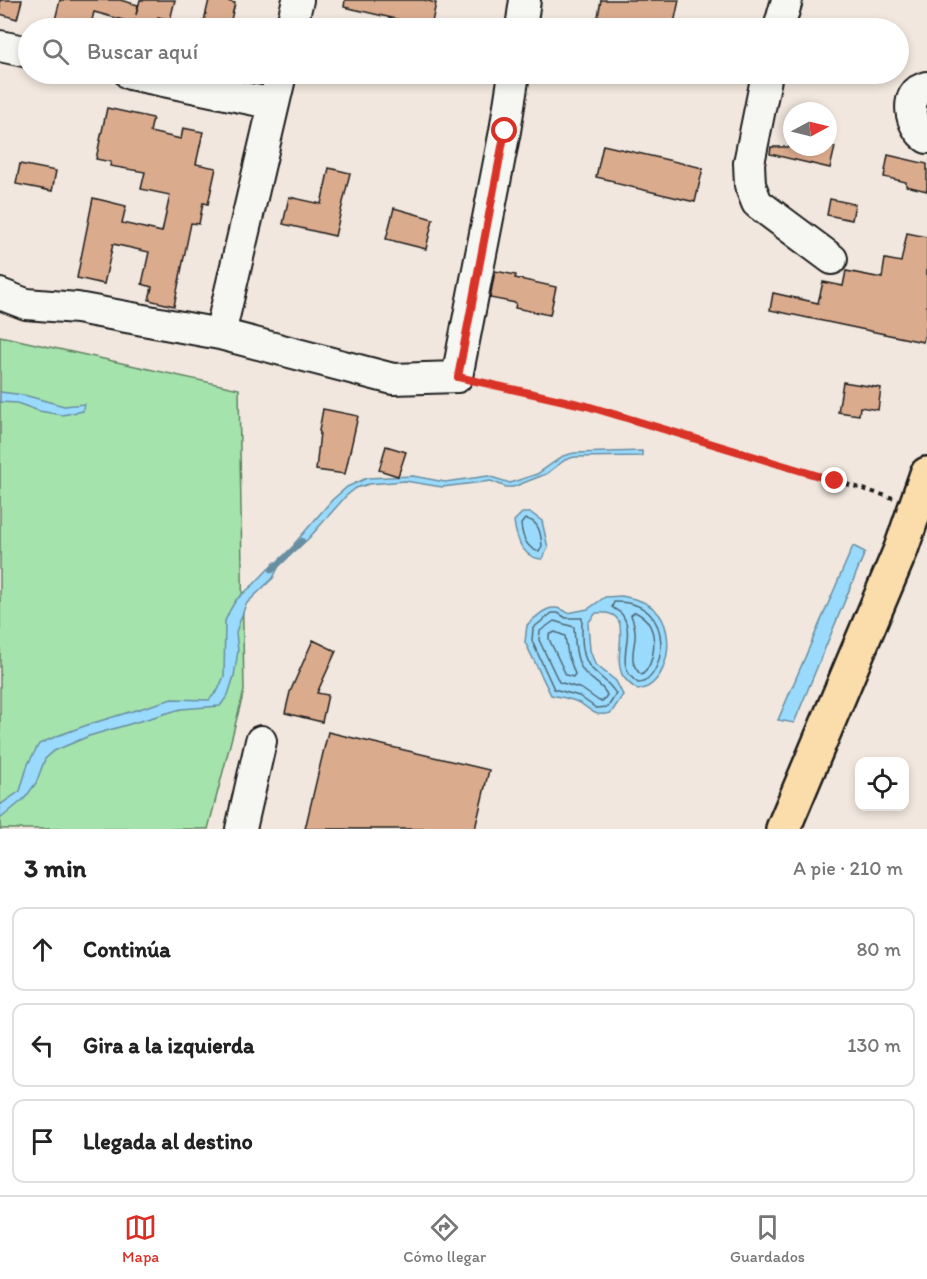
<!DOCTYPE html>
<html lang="es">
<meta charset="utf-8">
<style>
:root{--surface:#fff;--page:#f2f2f2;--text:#222;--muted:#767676;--line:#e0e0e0;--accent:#d93025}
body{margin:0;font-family:Itim,sans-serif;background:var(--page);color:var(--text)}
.controls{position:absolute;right:18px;bottom:18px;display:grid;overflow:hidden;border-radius:12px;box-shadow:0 3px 9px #0003}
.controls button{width:54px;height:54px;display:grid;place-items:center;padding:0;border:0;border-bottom:2px solid var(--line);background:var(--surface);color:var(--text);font:30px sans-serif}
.compass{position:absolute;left:783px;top:102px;width:54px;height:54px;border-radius:50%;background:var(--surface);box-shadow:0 3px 9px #0003;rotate:83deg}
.stop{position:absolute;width:18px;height:18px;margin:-14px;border:4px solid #d93025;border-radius:50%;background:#fff}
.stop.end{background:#d93025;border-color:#fff;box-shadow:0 2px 6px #0008}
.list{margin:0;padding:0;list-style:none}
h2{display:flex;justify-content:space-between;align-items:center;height:78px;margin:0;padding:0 24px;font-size:26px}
h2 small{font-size:20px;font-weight:400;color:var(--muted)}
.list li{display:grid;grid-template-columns:39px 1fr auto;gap:18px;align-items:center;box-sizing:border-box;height:84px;margin:0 12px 12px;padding:0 12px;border:2px solid var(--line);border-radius:12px}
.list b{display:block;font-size:22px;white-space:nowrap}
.list em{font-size:20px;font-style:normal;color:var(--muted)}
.icon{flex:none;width:33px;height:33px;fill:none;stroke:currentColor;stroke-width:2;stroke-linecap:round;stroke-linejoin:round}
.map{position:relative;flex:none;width:927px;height:829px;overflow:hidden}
.search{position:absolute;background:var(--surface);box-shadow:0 3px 9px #0003;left:18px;right:18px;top:18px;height:66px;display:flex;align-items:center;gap:15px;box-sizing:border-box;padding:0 21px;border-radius:33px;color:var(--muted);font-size:22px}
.sheet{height:366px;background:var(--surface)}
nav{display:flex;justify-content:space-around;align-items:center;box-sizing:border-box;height:84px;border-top:2px solid var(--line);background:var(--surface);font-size:16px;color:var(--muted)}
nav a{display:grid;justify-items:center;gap:3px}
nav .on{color:var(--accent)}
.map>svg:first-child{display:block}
.green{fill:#a4e3ab;stroke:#608064;stroke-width:1.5}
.water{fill:#9adafc;stroke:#688ea2;stroke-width:1.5}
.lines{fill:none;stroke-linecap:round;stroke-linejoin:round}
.shore{stroke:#4e6876;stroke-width:1.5}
.stream{stroke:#688ea2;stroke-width:6}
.building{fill:#dbab8d;stroke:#1c1c1c;stroke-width:1.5}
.minor-casing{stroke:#1c1c1c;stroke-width:34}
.highway-casing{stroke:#1c1c1c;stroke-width:38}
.path{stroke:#1c1c1c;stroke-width:4;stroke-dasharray:4.5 4.5;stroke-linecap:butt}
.minor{stroke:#f6f6f2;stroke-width:30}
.highway{stroke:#fbdcab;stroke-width:33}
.route{stroke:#d93025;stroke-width:8}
</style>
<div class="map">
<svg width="927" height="829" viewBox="0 0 927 829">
<rect width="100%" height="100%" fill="#f1e7de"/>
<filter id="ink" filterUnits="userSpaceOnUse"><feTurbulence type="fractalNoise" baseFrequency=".0167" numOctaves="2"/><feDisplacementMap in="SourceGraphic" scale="12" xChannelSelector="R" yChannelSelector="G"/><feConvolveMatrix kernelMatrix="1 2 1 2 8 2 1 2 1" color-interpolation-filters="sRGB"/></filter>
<g filter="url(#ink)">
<path class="green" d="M0 336 239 389 244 691 208 829H0Z"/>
<path class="water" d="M0 392 24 395 64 406 84 404 83 411 62 415 39 411 17 403 0 402Z
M642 451V456L574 457 565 460 546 474 513 487H506L491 481 442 487 405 481 369 484 356 488 346 496 309 538 297 549 294 544 332 500 347 487 367 478 413 476 445 482 488 476 510 483 537 474 563 456 574 453Z
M522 513H531L542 521 548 548 542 559C522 558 516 538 514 521Z
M853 546 865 552 794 723 778 720Z
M275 562 279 566 273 578 246 604 236 632 238 651 234 676 228 695 220 706 181 709 89 736 54 751 45 759 36 783 25 798 0 819V805L20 791 28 764 39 744 57 736 90 724 172 699 209 700 218 690 224 676 225 621 230 610 236 600 254 584Z
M622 596C636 599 646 601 656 611 677 631 669 686 638 690 632 686 627 682 623 676 610 655 639 608 596 613L588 623 590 650 595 664 616 681 623 695 611 713C590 718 592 707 575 701 568 698 559 697 551 695L525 642 527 625C540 613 551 601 568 613L588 609 605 597Z"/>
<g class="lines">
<path class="shore" d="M525 519C539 520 541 534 542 546L539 552C526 548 522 536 521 524Z
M614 602C681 600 664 684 638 683 611 664 637 638 623 616 621 612 615 610 612 607Z
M635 612C639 614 644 617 647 621 658 635 655 664 642 675 629 666 633 652 635 639 636 631 634 623 631 615Z
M552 613H558L566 618H582C582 634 580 657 592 669 601 678 610 683 616 694L608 707 596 708 579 696 554 689 532 641 533 628Z
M554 621 574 627C575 642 575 663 586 674 593 681 604 686 607 695L603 701H599L582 689 559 682 539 640 540 631Z
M555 632 565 636 568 655 575 674 573 677 566 675 549 639V635Z"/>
<path class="stream" d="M272 570 302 541"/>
</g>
<path class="building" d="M0 0H22L17 19 0 14Z
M60 0H120L138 5 136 15 140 0H175L170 20 158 17 155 25 135 20 134 23 94 12 90 28H53Z
M209 0H223L235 3 229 28 203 25Z
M345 0H424L436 3 431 27 344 7Z
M601 0H679L673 28H628L597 22Z
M107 108 153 118 150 132 181 139 183 128 203 132 196 164 216 168 208 204 203 203 199 224 191 223 174 306 149 300 152 287 142 284 149 252 113 244 104 284 77 278 93 198 126 206 122 223 162 232 170 195 141 189 145 172 110 166 111 162 96 159Z
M603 145 703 168 695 202 614 183V181L596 177Z
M771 147H835L830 168 770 154Z
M888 155 927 164V191L906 186V182L884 177Z
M20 164 56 171 52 191 16 184Z
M329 168 350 173 335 236 283 224 289 197 321 204Z
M830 199 855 204 852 220 827 215Z
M394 208 433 219 426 249 386 239Z
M907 233 927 237V324L923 342 770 310 773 293 818 303 823 282 843 286 846 271 882 278 885 259 901 262Z
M495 271 516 275 515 278 556 287 550 315 515 308 516 303 490 298Z
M843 382 881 388 878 410 860 407 859 415 838 412Z
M323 409 358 416 345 474 316 470 320 432 319 431Z
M386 446 406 452 398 476 379 470Z
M313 640 336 651 317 693 328 695 322 722 285 713 290 692Z
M328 732 489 770 475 829H305Z"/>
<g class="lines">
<g class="minor-casing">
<path id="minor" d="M291 28 298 0
M521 28 525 0
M779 28 787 0
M0 46 28 52
M130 74 274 104
M767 74 749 163 750 185 757 203 832 259
M927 87C902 92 910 127 927 138
M0 294 26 304 77 308 220 334 393 379 457 377 505 131 514 74
M220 334 281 74
M241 829 261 741"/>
</g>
<g class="highway-casing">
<path id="highway" d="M783 829 901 549 927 474"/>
</g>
<path class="path" d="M482 382 587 406 893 498"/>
<use href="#minor" class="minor"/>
<use href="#highway" class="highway"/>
</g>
</g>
<g class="lines" filter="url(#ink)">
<path class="route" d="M505 131 458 377 587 406 835 481"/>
</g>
</svg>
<div class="controls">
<button><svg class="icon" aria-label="locate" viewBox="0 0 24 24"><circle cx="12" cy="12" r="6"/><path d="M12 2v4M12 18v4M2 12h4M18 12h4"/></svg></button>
</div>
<svg class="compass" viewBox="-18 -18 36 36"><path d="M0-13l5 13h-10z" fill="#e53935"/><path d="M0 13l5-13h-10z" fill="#767676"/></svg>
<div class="stop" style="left:505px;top:131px"></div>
<div class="stop end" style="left:835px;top:481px"></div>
<div class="search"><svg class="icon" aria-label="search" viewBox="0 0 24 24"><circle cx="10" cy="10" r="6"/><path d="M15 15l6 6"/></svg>Buscar aquí</div>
</div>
<section class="sheet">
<h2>3 min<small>A pie · 210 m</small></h2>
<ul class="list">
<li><svg class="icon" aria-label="ahead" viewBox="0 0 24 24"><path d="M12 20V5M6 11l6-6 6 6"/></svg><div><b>Continúa</b></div><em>80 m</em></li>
<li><svg class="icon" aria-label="left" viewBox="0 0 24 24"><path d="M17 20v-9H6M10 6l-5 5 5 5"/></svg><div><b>Gira a la izquierda</b></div><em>130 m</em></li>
<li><svg class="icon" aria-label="arrive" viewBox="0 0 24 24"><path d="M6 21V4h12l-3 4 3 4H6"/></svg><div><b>Llegada al destino</b></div></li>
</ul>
</section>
<nav>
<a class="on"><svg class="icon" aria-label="map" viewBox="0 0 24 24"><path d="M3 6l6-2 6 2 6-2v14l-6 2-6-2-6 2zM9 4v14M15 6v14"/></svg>Mapa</a>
<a><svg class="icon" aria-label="directions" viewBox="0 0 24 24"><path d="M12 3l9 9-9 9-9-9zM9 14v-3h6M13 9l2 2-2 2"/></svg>Cómo llegar</a>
<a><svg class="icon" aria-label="saved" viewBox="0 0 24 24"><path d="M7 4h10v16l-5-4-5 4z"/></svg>Guardados</a>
</nav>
